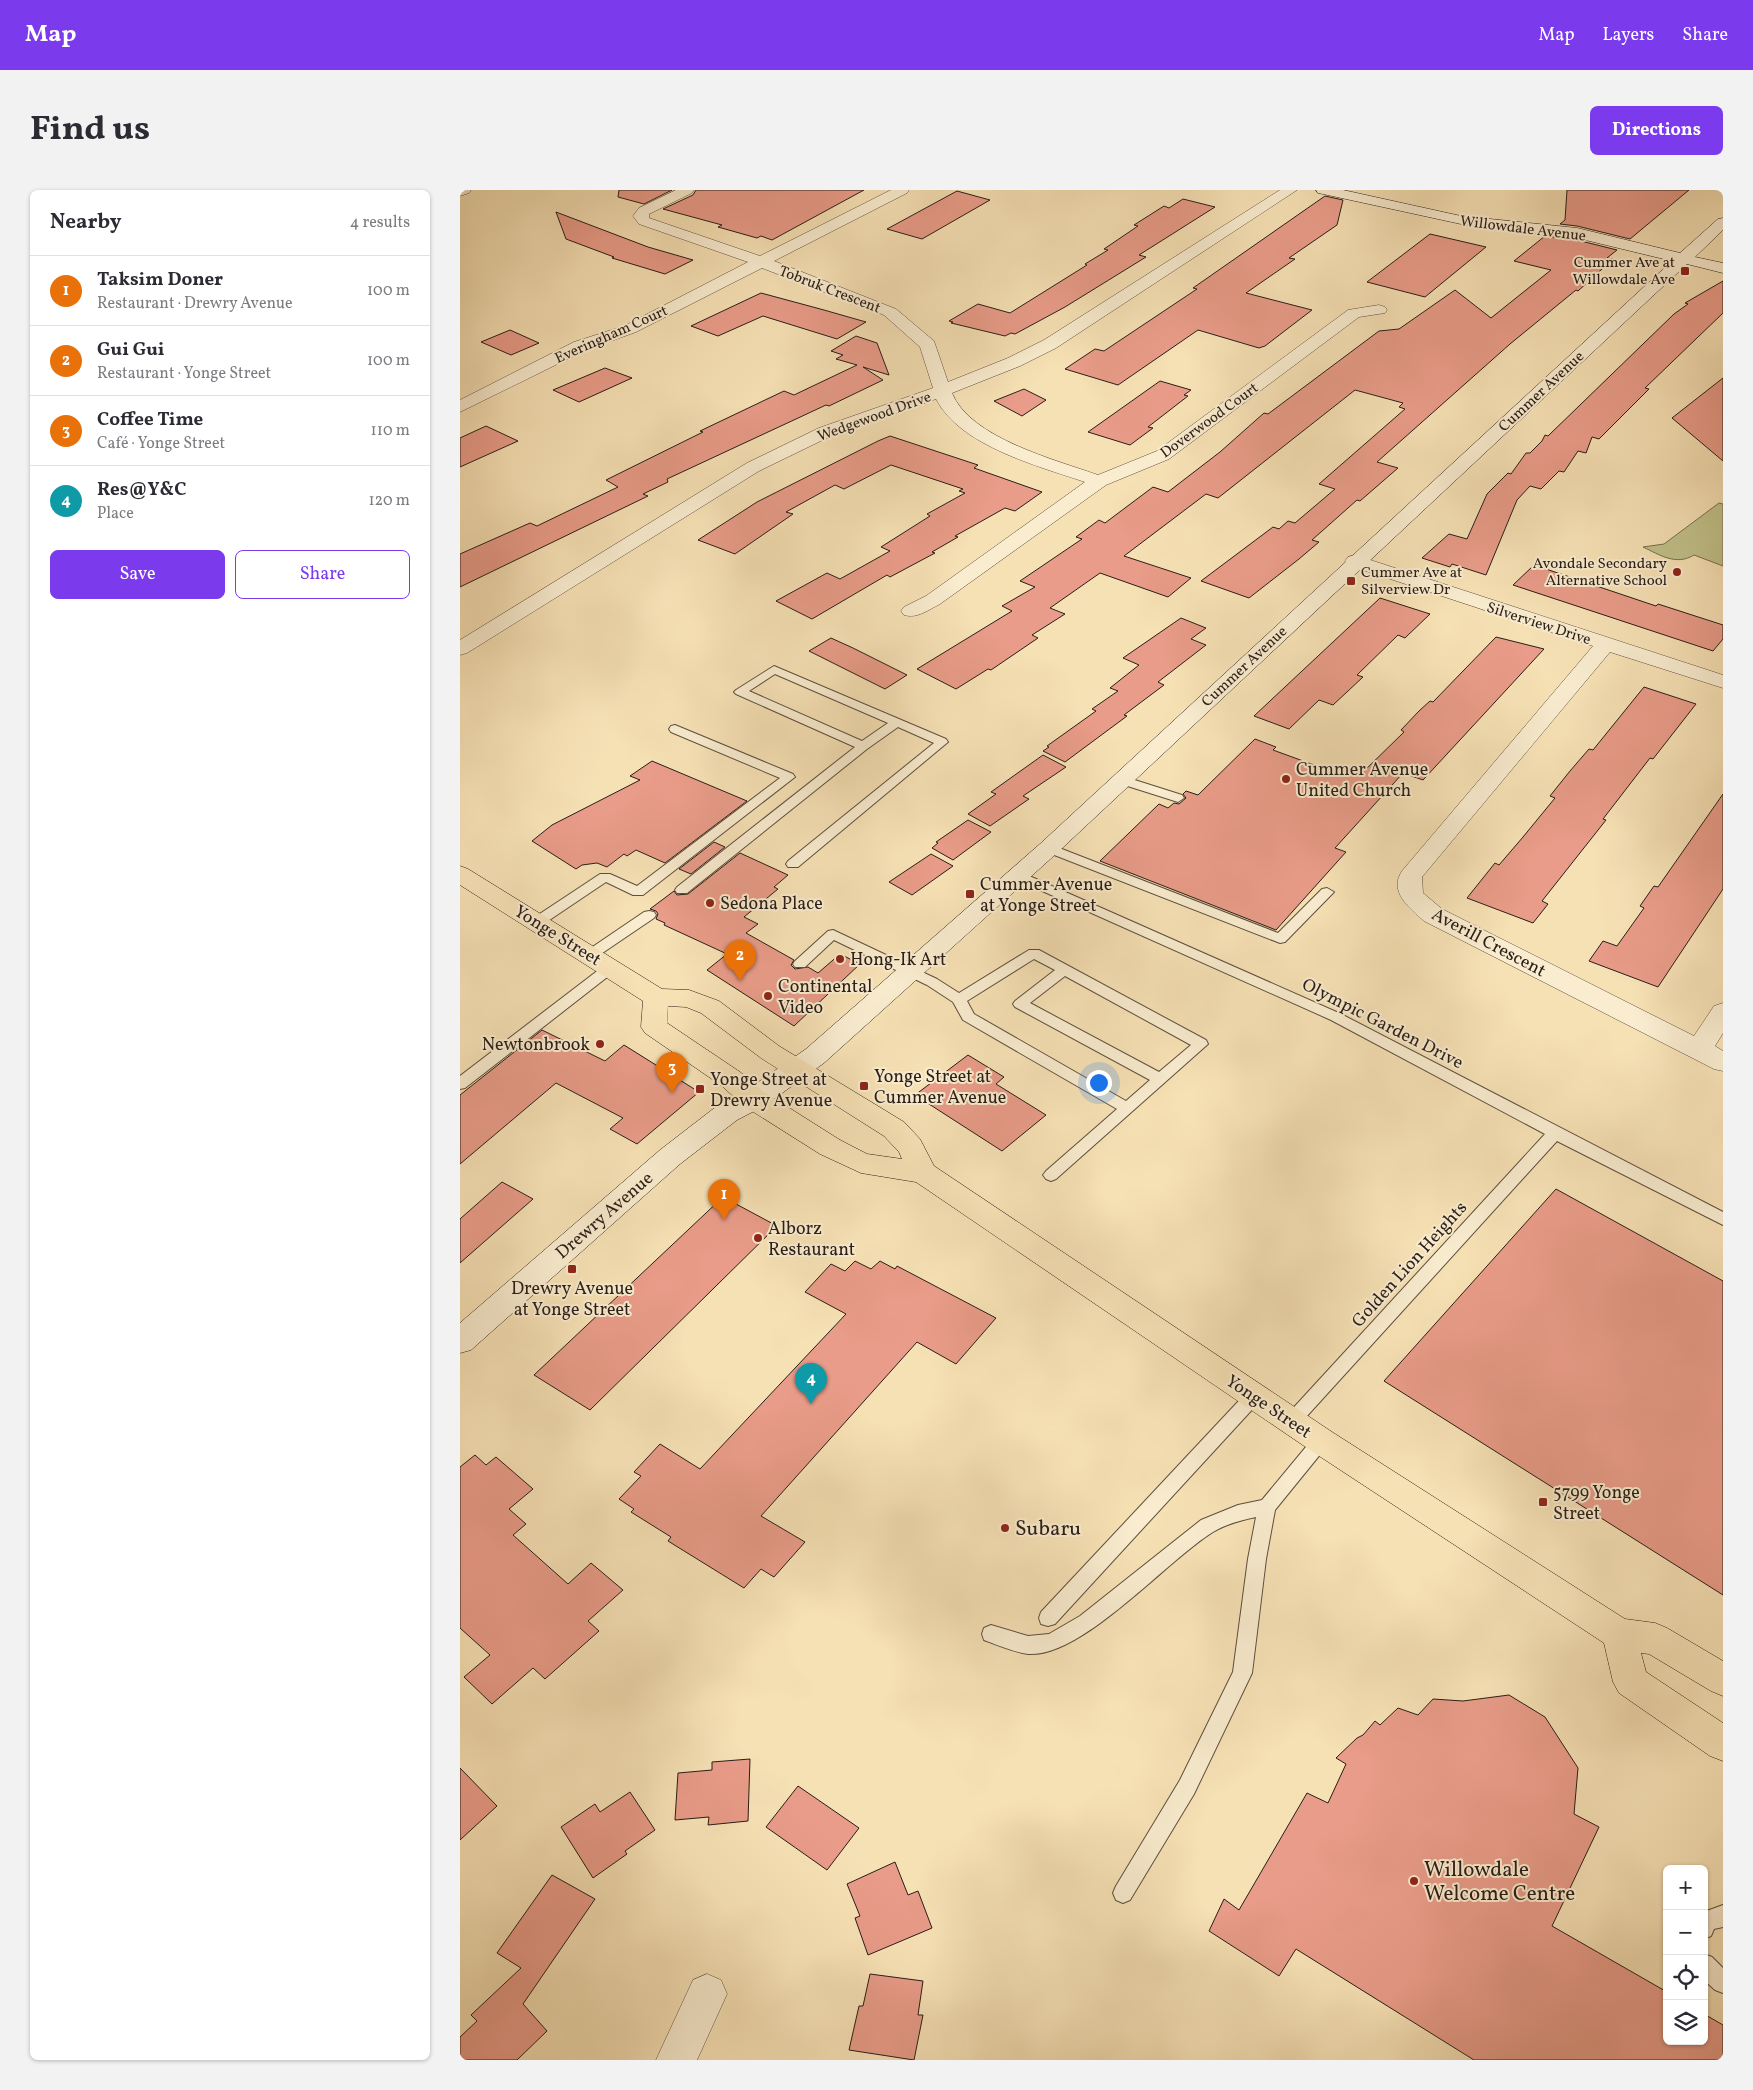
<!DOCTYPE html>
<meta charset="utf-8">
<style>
:root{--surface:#fff;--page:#f2f2f3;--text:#2b2b33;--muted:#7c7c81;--line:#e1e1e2;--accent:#7c3aed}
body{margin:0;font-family:Vollkorn,serif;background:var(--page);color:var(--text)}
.controls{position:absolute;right:15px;bottom:15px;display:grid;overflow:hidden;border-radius:8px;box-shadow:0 1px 4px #0004}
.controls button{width:45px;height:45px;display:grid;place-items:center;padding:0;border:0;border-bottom:1px solid var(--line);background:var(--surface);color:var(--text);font:25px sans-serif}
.you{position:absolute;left:638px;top:892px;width:18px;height:18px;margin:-12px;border:4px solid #fff;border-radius:50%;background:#1a73e8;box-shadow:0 0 0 8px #1a73e833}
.badge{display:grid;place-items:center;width:32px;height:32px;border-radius:50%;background:var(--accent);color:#fff;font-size:16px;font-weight:700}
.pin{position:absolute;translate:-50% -41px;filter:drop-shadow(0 1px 2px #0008)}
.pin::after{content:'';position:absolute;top:26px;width:18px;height:15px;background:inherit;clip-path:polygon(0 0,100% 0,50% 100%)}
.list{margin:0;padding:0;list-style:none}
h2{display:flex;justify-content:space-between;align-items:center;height:65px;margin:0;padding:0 20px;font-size:21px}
h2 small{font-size:16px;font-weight:400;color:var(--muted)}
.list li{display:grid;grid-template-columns:32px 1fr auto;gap:15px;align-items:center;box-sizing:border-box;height:70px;padding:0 20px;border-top:1px solid var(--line)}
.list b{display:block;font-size:19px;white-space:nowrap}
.list p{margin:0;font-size:16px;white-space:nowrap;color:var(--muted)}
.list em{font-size:16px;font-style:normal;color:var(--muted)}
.actions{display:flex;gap:10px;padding:15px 20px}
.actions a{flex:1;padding:11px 0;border:1px solid var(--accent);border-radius:8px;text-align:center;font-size:18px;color:var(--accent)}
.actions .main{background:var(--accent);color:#fff}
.icon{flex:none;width:28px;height:28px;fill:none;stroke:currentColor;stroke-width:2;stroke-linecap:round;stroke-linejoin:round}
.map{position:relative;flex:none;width:1263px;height:1870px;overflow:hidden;border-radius:8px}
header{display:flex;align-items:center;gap:30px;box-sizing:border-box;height:70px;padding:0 25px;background:var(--accent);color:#fff}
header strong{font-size:24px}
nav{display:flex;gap:28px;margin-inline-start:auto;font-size:18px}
.intro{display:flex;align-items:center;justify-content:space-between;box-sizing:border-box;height:120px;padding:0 30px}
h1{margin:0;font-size:35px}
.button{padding:12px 22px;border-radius:8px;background:var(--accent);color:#fff;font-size:18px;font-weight:700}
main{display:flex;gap:30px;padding:0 30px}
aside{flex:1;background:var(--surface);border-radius:8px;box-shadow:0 1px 4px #0004}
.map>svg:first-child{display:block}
.green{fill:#c1c18a;stroke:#766f50}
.building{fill:#e99c89;stroke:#2a1d17}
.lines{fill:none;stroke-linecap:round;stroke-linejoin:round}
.lane-casing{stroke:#5d4e3e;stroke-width:2}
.street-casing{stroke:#5d4e3e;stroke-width:1}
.secondary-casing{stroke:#2a1d17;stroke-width:1}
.primary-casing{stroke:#2a1d17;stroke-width:1}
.lane{fill:#f9eccf;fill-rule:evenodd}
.street{fill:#f9eccf;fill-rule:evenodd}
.secondary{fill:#f9eccf;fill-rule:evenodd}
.primary{fill:#f6e1b5;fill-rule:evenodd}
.poi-dot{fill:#8f2418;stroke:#f9eccf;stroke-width:2}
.labels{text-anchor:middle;stroke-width:4;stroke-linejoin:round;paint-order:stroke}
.far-street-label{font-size:15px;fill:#2a1d17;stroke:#f9eccf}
.far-poi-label{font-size:15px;fill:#2a1d17;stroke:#f9eccf;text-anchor:end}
.poi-label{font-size:18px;fill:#2a1d17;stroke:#f9eccf;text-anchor:start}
.street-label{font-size:18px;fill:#2a1d17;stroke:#f9eccf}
.near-poi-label{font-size:21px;fill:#2a1d17;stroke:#f9eccf;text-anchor:start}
</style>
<header>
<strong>Map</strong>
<nav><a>Map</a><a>Layers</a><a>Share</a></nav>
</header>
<div class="intro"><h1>Find us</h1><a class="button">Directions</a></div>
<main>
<aside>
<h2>Nearby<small>4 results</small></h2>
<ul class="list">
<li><span class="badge" style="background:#e8710a">1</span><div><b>Taksim Doner</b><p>Restaurant · Drewry Avenue</p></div><em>100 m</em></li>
<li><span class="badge" style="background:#e8710a">2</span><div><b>Gui Gui</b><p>Restaurant · Yonge Street</p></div><em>100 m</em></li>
<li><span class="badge" style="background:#e8710a">3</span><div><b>Coffee Time</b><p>Café · Yonge Street</p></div><em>110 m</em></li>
<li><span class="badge" style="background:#0f9aa8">4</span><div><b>Res@Y&amp;C</b><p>Place</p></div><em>120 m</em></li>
</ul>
<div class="actions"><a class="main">Save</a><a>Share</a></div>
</aside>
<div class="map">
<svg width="1263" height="1870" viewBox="0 0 1263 1870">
<rect width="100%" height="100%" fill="#f6e1b5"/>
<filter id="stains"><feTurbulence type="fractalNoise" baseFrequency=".004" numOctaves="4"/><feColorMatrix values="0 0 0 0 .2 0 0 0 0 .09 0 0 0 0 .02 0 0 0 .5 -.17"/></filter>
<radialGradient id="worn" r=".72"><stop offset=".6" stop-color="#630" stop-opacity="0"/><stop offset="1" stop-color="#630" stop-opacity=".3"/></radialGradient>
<path class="green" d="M1259 313 1263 314V376L1234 365C1216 376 1200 365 1183 357L1204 354Z"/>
<path class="building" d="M159 0H212L184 14 158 7Z
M236 0H404L312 50 301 46 297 48 258 37 262 35 203 19 233 5Z
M1107 0H1229L1170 49 1117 36 1100 34 1105 30Z
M497 1 530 10 462 49 427 39Z
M865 6 883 10 877 35 829 68 835 69 786 103 852 120 805 156 799 158 738 140 658 195 605 179 635 159 644 161 737 99 733 98Z
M723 9 755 17 679 65 686 67 605 117 555 144 551 143 545 146 491 133 493 132 489 131 518 114 550 123 627 75 625 74 648 60 644 59 678 36 674 35 704 16 709 18Z
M96 22 188 57 233 70 205 84 152 68 154 67 106 49Z
M970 44 1026 57 965 107 907 92Z
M1085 46 1117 50 1157 60 1147 68 1153 69 1118 101 1116 100 1050 154 917 272 938 278 900 311 897 310 852 350 859 352 839 369 789 408 741 391 813 337 819 339 828 331 835 333 875 299 859 294 945 219 939 217 943 213 895 200 758 308 746 304 664 366 731 388 708 407 640 383 590 418 605 424 572 445 578 448 531 480 528 479 496 499 457 479 552 421 542 416 575 397 560 391 622 349 616 347 639 330 645 333 693 297 708 302 760 262 804 223 808 224 919 141 939 139 995 100 1031 128 1091 80 1054 71Z
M1263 91V123L1185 198 1189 199 1139 249 1132 247 1126 263 1118 261 1104 282 1099 281 1081 299 1070 296 1057 310 1026 385 992 374 990 377 962 368 989 344 1007 349 1027 304 1048 283 1051 284 1066 263H1070L1082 251 1085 245 1088 246 1214 124 1228 114 1225 113Z
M301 103 364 120 406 132 377 149 303 126 258 146 231 136Z
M50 140 79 153 51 165 21 152Z
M396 146 417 153 429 185 403 177 423 190 369 216 366 215 336 229 207 289 208 292 183 304 188 306 0 397V364L70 333 77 336 158 297 146 290 243 242 240 241 324 201 334 205 397 175 376 169 383 165 371 161Z
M145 178 172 188 119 212 93 200Z
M1263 188V271L1212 228Z
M700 191 731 200 724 205 728 206 688 237 693 238 670 255 628 242Z
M564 199 586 210 562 226 534 211Z
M26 236 58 251 0 277V248Z
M430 246 518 275 514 278 582 302 555 321 545 318 495 346 498 347 472 362 475 363 430 387 427 385 352 429 316 411 367 383 380 389 430 361 421 357 470 326 467 324 505 303 499 301 503 299 431 275 384 299 375 295 326 322 333 324 275 364 238 350 297 312 418 251Z
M1074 375 1196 416 1198 414 1263 435V449L1253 461 1053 395Z
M920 408 970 424 945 448 938 445 897 485 903 487 873 515 859 510 829 539 794 526Z
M721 428 746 438 731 449 746 455 698 492 704 495 664 525 667 526 605 572 583 561 589 557 587 556 636 521 632 519 658 501 650 498 679 475 663 468Z
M1036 447 1084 459 963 590 943 583 875 658 886 662 816 740 640 671 699 614 708 618 714 613 719 614 726 608 723 604 726 601 738 605 795 549 816 557 813 560 876 583 881 578 900 585 944 542 941 540 959 521 970 511 973 512Z
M371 448 393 458 447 485 425 499 349 461Z
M1184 497 1236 514 1193 569 1190 568 1143 629 1146 630 1082 711 1088 714 1073 733 1007 708 1035 673 1039 675 1063 647 1095 608 1090 606 1110 581 1129 559 1133 560Z
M583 565 606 577 563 606 569 609 530 636 508 624 536 604 531 602Z
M192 571 287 611 205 673 176 660 167 666 164 664 147 677 137 673 122 675 116 679 72 651 92 635 180 590 170 586Z
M1263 604V699L1198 797 1129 771 1143 751 1157 756 1184 718 1180 716 1194 696 1198 697Z
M508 630 531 642 493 670 472 658 478 653 476 652Z
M254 652 265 657 231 684 219 679Z
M280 663 328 685 314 697 318 699 284 727 298 734 286 743 334 770 331 775 335 779 348 777 358 783 380 764 400 774 334 836 247 780 267 764 204 735 205 733 196 729 198 724 196 721 190 719 214 701 217 705 228 704Z
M471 664 493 676 452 705 429 692Z
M82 840 145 871 164 855 239 902 177 954 150 939 163 928 96 893 0 974V905Z
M508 865 544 887 536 894 586 925 542 961 455 905Z
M42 992 73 1009 0 1073V1029Z
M1096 999 1263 1091V1405L924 1191Z
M263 1007 317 1036 130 1220 74 1185Z
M395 1071 411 1079 420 1071 435 1079 437 1076 536 1128 496 1174 457 1152 301 1326 345 1352 314 1387 301 1379 284 1398 208 1351 211 1347 171 1322 174 1319 159 1309 181 1286 174 1282 200 1254 240 1279 386 1124 345 1102 371 1074 385 1081Z
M15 1265 26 1275 36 1267 73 1299 49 1319 66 1334 53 1345 108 1394 131 1373 163 1400 128 1431 139 1441 85 1489 73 1478 32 1514 4 1487 30 1465 0 1438V1277Z
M1049 1505 1085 1527 1118 1578 1114 1624 1139 1637 1092 1736 1207 1802V1851H1244V1824L1263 1835V1870H1014L836 1759 819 1786 749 1741 764 1709 779 1720 847 1603 868 1613 886 1574 876 1568 897 1548 903 1545 915 1531 920 1535 938 1518 958 1525 973 1509 1003 1511Z
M290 1569 288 1631 248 1635 249 1627 215 1630 218 1583 252 1580V1572Z
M0 1578 37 1616 0 1650Z
M338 1596 399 1638 367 1680 306 1637Z
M170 1602 195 1640 165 1661 167 1664 133 1688 101 1637 135 1614 140 1622Z
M435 1672 448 1705 458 1701 472 1738 408 1765 395 1728 400 1726 387 1694Z
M92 1685 135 1709 63 1814 87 1841 57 1870H0V1847L17 1831 11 1825 61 1778 37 1763Z
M410 1784 463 1791 458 1825H463L454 1870 389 1860 399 1816H403Z"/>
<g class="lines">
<g class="lane-casing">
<path id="lane" d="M314 476 486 549 488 552 338 677H328L326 674 328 671 474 553 438 537 407 559 227 703H217L215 700 217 697 395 557 276 504 274 502 276 500ZM315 484 428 533 402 551 289 501Z
M215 535 333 584 335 587 183 705H173L146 692 82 735H72L70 732 72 729 140 684H150L177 696 320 588 211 542 209 539 211 536Z
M662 586 722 605 724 608 718 612 658 593 656 590 658 587Z
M589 654 818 743 862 699 867 698 874 702 825 752 820 753 584 661 583 658 584 655Z
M558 681 881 824 1263 1022V1035L1097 951 837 1237 831 1239 825 1237 822 1232 825 1227 1085 944 871 830 553 688 551 685Z
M189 721 194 722 196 725 194 728 135 768H125L123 765 125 762 184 722Z
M373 740 477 789 499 803 569 760H579L746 850 748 854 596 989 591 991 586 989 583 985 586 981 657 919 503 830 493 812 467 795 374 750 345 777H335L333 774 335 771 368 741ZM574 769 595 780 555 811 553 814 555 817 690 890 666 911 514 824 507 811ZM605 786 731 855 699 882 570 813Z
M150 773 155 775 157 778 155 781 5 898 0 899V886L145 775Z
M794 1199 800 1201 803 1206 800 1211 595 1434 588 1436 581 1434 579 1428 581 1422 788 1201Z
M861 1244 867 1246 870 1251 867 1256 815 1320 806 1369 792 1483 734 1604 670 1710 663 1713 656 1710 653 1703 656 1696 720 1590 773 1482 788 1369 796 1327C782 1330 766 1334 753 1342 707 1370 622 1468 568 1464 554 1462 537 1455 524 1450L522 1444 524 1438 531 1435 568 1446 589 1444 620 1426 741 1330 778 1315 802 1310 855 1246Z
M1263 1715V1737L1254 1739 1251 1746 1244 1749V1722Z
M1244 1764 1252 1767 1263 1778V1803L1255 1800 1244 1790Z"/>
</g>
<g class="street-casing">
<path id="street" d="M0 0H11L9 3 0 6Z
M216 0H234L232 3 189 24V28L300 66 431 0H449L447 3 314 71 436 119 474 151 488 192 548 168 584 150 820 0H837L596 158 560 176 492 203C510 248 596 270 638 285L697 261 888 120 919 115 925 117 927 120 925 123 899 127 709 269 646 295 480 414C468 420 457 429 444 425L441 421 444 417 466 406 625 292C578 276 500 256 476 209L371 246 299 281 7 463 0 465V450L287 273 359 238 473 198 460 157 424 125 302 78 176 142 126 160 0 222V210L114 152 164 136 288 72 179 34 173 26 179 18Z
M895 365 1263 485V498L1150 462 962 687 963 703 982 719 1234 846 1254 816 1263 813V843L1255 856 1263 861V881L1254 879 964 731C950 718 928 702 942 681L1133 456 888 375 885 371 888 367Z
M247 1784 261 1790 267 1804 237 1870H196L233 1790Z"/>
</g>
<g class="secondary-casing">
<path id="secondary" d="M856 0H883L1001 26 1117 38 1220 63 1258 29 1263 28V40L1235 67 1263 73V83L1227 74 597 663 364 873 304 916 277 930 220 974 11 1160 0 1163V1133L200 960 257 916 284 902 346 859 581 653 1212 71 1117 48 1001 34 863 4 858 3Z"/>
</g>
<g class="primary-casing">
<path id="primary" d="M0 676 8 679 202 799 229 800 259 811 319 856 444 932 460 949 474 976 872 1242 1165 1429 1195 1433 1207 1438 1263 1471V1506L1251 1501 1189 1464 1181 1463 1186 1482 1263 1533V1571L1250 1566 1159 1503 1153 1492 1144 1453 850 1260 456 992 401 983 360 964 284 916 262 896 185 843 181 837 183 811 0 695ZM208 816 226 817 241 823 301 868 424 946 439 962 442 969 407 964 380 950 304 902 280 882 207 833Z"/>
</g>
<use href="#lane" class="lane"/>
<use href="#street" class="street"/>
<use href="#secondary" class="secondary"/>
<use href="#primary" class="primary"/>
</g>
<g class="poi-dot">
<rect x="1220" y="76" width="10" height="10" rx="2.5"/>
<circle cx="1217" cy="382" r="5"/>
<rect x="886" y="386" width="10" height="10" rx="2.5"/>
<circle cx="826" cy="589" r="5"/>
<rect x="505" y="699" width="10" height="10" rx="2.5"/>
<circle cx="250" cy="713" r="5"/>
<circle cx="380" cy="769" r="5"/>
<circle cx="308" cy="806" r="5"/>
<circle cx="140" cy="854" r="5"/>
<rect x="399" y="891" width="10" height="10" rx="2.5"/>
<rect x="235" y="894" width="10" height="10" rx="2.5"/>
<circle cx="298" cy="1048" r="5"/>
<rect x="107" y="1074" width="10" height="10" rx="2.5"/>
<rect x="1078" y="1307" width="10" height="10" rx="2.5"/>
<circle cx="545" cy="1338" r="5"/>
<circle cx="954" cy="1691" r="5"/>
</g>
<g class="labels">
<g class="far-street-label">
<text transform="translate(1063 38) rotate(7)" y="5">Willowdale Avenue</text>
<text transform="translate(370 99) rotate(21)" y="5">Tobruk Crescent</text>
<text transform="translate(151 144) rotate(-24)" y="5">Everingham Court</text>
<text transform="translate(1081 201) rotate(-43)" y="5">Cummer Avenue</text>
<text transform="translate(414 226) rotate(-20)" y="5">Wedgewood Drive</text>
<text transform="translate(749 230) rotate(-36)" y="5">Doverwood Court</text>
<text transform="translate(1079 433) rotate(18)" y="5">Silverview Drive</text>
<text transform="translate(784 476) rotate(-43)" y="5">Cummer Avenue</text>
</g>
<g class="far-poi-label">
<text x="1215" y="77">Cummer Ave at<tspan x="1215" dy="17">Willowdale Ave</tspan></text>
<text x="1207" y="378">Avondale Secondary<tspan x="1207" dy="17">Alternative School</tspan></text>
<text x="901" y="387" text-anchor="start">Cummer Ave at<tspan x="901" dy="17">Silverview Dr</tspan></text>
</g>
<g class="poi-label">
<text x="836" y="585">Cummer Avenue<tspan x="836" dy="21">United Church</tspan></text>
<text x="520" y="700">Cummer Avenue<tspan x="520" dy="21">at Yonge Street</tspan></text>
<text x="260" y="719">Sedona Place</text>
<text x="390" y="775">Hong-Ik Art</text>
<text x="318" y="802">Continental<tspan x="318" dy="21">Video</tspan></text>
<text x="130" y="860" text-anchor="end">Newtonbrook</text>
<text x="414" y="892">Yonge Street at<tspan x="414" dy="21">Cummer Avenue</tspan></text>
<text x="250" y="895">Yonge Street at<tspan x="250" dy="21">Drewry Avenue</tspan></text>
<text x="308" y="1044">Alborz<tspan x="308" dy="21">Restaurant</tspan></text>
<text x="112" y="1104" text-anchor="middle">Drewry Avenue<tspan x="112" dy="21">at Yonge Street</tspan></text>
<text x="1093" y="1308">5799 Yonge<tspan x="1093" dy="21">Street</tspan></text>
</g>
<g class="street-label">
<text transform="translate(98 745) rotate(32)" y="6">Yonge Street</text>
<text transform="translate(1029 752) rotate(28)" y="6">Averill Crescent</text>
<text transform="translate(923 833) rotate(27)" y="6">Olympic Garden Drive</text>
<text transform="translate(144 1025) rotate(-41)" y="6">Drewry Avenue</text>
<text transform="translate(949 1074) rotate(-48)" y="6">Golden Lion Heights</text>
<text transform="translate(809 1216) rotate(34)" y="6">Yonge Street</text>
</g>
<g class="near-poi-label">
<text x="555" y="1345">Subaru</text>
<text x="964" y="1686">Willowdale<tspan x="964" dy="24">Welcome Centre</tspan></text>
</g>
</g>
<rect width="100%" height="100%" filter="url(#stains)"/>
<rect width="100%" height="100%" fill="url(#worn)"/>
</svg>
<div class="controls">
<button>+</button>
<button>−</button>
<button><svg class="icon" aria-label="locate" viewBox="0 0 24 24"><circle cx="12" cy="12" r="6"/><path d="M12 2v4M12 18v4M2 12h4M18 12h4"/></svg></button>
<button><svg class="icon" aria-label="layers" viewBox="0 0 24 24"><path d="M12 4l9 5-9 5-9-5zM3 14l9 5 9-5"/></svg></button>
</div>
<div class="you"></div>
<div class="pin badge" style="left:264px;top:1030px;background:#e8710a">1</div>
<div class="pin badge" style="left:280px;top:791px;background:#e8710a">2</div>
<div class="pin badge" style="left:212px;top:903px;background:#e8710a">3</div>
<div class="pin badge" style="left:351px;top:1214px;background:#0f9aa8">4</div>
</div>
</main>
